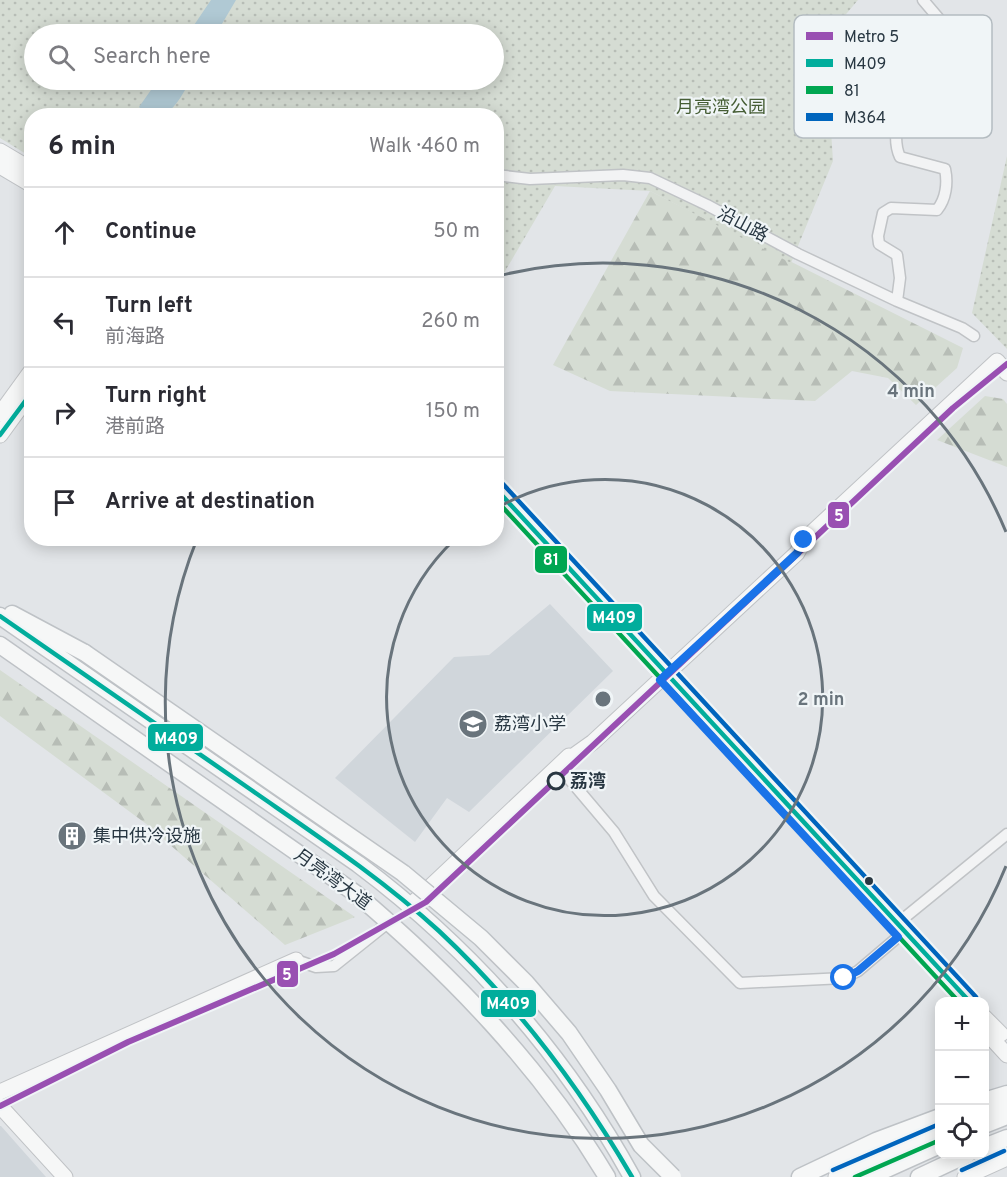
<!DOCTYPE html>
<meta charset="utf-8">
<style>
:root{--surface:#fff;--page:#f7f7f7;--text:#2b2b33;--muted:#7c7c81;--line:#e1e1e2}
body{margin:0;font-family:Overpass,"Noto Sans SC",sans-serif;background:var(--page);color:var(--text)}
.controls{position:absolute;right:18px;bottom:18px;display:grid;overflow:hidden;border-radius:12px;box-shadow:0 3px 15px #0003}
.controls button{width:54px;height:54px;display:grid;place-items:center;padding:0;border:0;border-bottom:2px solid var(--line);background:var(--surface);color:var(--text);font:30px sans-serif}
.stop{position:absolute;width:18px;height:18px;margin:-14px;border:4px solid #1a73e8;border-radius:50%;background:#fff}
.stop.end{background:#1a73e8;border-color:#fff;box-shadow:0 2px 6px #0008}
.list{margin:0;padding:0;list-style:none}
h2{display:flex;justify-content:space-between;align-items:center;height:78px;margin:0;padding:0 24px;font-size:26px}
h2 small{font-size:20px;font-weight:400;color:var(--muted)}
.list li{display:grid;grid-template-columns:39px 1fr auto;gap:18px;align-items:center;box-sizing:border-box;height:90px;padding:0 24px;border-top:2px solid var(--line)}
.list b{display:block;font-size:22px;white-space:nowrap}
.list p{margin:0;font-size:20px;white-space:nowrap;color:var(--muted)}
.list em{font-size:20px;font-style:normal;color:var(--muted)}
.icon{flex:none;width:33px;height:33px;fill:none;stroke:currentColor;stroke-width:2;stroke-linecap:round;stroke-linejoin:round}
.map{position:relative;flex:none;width:1007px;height:1177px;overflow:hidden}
.search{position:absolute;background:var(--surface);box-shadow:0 3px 15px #0003;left:24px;top:24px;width:480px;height:66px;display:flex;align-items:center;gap:15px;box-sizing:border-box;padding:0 21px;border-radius:33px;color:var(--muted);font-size:22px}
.panel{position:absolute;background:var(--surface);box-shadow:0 3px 15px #0003;left:24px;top:108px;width:480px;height:438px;border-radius:24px}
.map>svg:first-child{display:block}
.built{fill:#d0d6db}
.forest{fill:url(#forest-firs)}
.park{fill:url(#park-dots);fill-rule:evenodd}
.water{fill:#b0c9d4}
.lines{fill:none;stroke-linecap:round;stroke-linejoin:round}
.street-casing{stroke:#c0c3c6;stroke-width:13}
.secondary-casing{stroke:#c0c3c6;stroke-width:17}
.primary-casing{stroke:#bec2c6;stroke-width:19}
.street{stroke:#f2f3f4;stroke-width:10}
.secondary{stroke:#f6f7f7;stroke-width:15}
.primary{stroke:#f6f7f7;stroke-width:16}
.primary-bridge-casing{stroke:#bec2c6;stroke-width:19;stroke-linecap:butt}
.primary-bridge{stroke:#f6f7f7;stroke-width:16}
.bus-1-casing{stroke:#f0f5f7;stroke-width:9}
.bus-2-casing{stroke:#f0f5f7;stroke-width:9}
.bus-3-casing{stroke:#f0f5f7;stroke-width:9}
.bus-1{stroke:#01ad9c;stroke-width:4.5}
.bus-2{stroke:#00a651;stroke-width:4.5}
.bus-3{stroke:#0065bd;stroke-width:4.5}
.metro-1-casing{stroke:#f0f5f7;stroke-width:10}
.metro-1{stroke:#9950b2;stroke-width:6}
.route{stroke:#1a73e8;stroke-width:8}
.ring{fill:none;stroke:#69747c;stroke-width:3}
.stop-dot{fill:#f0f5f7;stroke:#283742;stroke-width:3}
.bus-dot{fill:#283742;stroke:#f0f5f7;stroke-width:2}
.labels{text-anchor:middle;stroke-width:4.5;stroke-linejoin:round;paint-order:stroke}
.park-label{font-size:18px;fill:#465e35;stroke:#f0f5f7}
.street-label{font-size:18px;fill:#283742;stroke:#f0f5f7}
.poi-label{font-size:18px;fill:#283742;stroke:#f0f5f7;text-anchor:start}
.stop-label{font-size:18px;font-weight:bold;fill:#283742;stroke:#f0f5f7;text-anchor:start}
.key{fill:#f0f5f7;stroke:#b4bcc1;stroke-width:1.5}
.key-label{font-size:16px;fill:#283742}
.centre{fill:#69747c;stroke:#f0f5f7;stroke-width:3}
.ring-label{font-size:18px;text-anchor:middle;font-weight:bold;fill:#69747c;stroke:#f0f5f7;stroke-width:4.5;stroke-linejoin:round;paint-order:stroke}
.line-badge{stroke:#f0f5f7;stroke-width:2}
.badge-label{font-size:16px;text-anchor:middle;font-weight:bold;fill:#fff}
</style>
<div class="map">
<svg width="1007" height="1177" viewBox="0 0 1007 1177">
<defs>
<pattern id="forest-firs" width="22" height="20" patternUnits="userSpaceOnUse" patternTransform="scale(1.5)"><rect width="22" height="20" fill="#d5dcd3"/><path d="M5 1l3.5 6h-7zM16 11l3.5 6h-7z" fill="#b7bdb6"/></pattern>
<pattern id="park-dots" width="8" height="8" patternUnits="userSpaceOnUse" patternTransform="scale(1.5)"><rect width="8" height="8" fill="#d5dcd3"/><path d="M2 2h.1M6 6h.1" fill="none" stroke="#b7bdb6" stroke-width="1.8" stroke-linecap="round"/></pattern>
</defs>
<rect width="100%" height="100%" fill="#e2e5e8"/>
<path class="built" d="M550 604 613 671 469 812 447 798 415 842 335 778 454 657 489 655Z
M0 1126H1L46 1177H0Z"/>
<path class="forest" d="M650 191 963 348 957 368 916 405 888 378 852 371 815 401 610 391 553 365Z
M985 396 1003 399 1007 404V467L937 440Z
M0 670 355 917 285 945 145 823 0 716Z"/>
<path class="park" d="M0 0H858L825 39 833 161 791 263 650 191 555 186 497 285 496 116H32L31 157 0 138ZM34 34H494V80H34Z
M1007 156V349L972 313Z"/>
<path class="water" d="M211 0H236L216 34H188Z
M158 80H191C178 101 167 129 139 107Z"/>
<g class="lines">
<g class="street-casing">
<path id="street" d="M496 175 530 179 623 175 650 178 707 205 798 254 897 301 962 328 974 336
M897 301 900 278 897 255 879 244 878 236 883 213 891 208 937 210C946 199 948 183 945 169L900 157C893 142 896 118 905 104L960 95 967 87 969 54 923 0
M559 767 614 832 654 896 740 983 844 978 858 971 898 937
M898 923 1007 834
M296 960 316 967 334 966 389 922"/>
</g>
<g class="secondary-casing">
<path id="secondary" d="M0 151 32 170
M0 166 32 185
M0 414 32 370
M0 435 32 391
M496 488 970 1002
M562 764 593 742 797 553 804 540 997 361 1007 373
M410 906 569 756
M984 1017 1001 1034
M984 1030 1007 1055
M0 1092 296 960
M0 1106 65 1177
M984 1115 1007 1107
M836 1177 940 1132
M965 1177 1007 1158"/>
</g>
<g class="primary-casing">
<path id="primary" d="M12 614 85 653
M0 616 358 864C470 948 564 1054 632 1177
M0 645 355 893C452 975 541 1067 607 1177
M984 1101 1007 1094
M984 1125 1007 1116
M984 1147 1007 1138
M800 1177 876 1141 940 1117
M869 1177 940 1145
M919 1177 968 1154"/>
</g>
<use href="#street" class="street"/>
<use href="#secondary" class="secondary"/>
<use href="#primary" class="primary"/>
<g class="primary-bridge-casing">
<path id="primary-bridge" d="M85 653 403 873 481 938 526 983 569 1033 608 1090 641 1145 673 1177"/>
</g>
<use href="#primary-bridge" class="primary-bridge"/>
<g class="bus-1-casing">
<path id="bus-1" d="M0 435 32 392
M496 489 970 1002
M0 616C82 673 164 730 247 787 313 833 380 877 439 931 516 1003 579 1086 632 1177"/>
</g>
<g class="bus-2-casing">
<path id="bus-2" d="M496 500 959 1002
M855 1177 940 1140"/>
</g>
<g class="bus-3-casing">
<path id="bus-3" d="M502 483 976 997
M833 1170 937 1125
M962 1170 1004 1151"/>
</g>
<use href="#bus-1" class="bus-1"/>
<use href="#bus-2" class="bus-2"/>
<use href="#bus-3" class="bus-3"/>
<g class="metro-1-casing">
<path id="metro-1" d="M0 1106 128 1042 334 954 426 902 953 408 1007 364"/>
</g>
<use href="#metro-1" class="metro-1"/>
</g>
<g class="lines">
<path class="route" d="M804 540 797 553 660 680 898 937 858 971 844 978"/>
</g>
<g class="ring">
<path d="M497 508A218 218 0 1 1 454 540"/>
<path d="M1006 866A436 436 0 0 1 197 539M498 276A436 436 0 0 1 1006 532"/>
</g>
<defs>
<g id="school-disc" transform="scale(1.5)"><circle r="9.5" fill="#69747c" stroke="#f0f5f7"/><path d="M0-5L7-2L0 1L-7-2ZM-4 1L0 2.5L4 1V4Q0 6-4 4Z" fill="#fff"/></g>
<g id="building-disc" transform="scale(1.5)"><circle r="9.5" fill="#69747c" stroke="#f0f5f7"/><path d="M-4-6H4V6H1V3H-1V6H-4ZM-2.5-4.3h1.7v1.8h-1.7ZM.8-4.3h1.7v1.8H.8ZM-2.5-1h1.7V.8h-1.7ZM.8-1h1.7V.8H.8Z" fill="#fff"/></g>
</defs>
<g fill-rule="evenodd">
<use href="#school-disc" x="473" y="724"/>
<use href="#building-disc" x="72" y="836"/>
</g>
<circle class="stop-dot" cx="556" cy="781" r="8"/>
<circle class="bus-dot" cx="869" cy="881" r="5"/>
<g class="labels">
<g class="park-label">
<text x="721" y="113">月亮湾公园</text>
</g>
<g class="street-label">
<text transform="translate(743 224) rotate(28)" y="6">沿山路</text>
<text transform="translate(333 879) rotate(36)" y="6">月亮湾大道</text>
</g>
<g class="poi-label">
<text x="494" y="730">荔湾小学</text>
<text x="93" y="842">集中供冷设施</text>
</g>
<g class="stop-label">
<text x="570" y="787">荔湾</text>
</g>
</g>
<rect x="794" y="15" width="198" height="123" rx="9" class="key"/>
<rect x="806" y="32" width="27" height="8" fill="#9950b2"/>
<rect x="806" y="59" width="27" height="8" fill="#01ad9c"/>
<rect x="806" y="86" width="27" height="8" fill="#00a651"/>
<rect x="806" y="113" width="27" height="8" fill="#0065bd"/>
<g class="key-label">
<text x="844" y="42">Metro 5</text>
<text x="844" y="69">M409</text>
<text x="844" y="96">81</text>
<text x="844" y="123">M364</text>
</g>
<circle cx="603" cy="699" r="9" class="centre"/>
<g class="ring-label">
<text x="911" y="397">4 min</text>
<text x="821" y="705">2 min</text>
</g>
<g class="line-badge">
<rect x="827" y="501" width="23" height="28" rx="6" fill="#9950b2"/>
<rect x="534" y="545" width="34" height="29" rx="6" fill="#00a651"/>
<rect x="586" y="603" width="57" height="29" rx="6" fill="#01ad9c"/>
<rect x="147" y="723" width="57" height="29" rx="6" fill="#01ad9c"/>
<rect x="276" y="960" width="23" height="28" rx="6" fill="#9950b2"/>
<rect x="480" y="989" width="57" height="29" rx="6" fill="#01ad9c"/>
</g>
<g class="badge-label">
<text x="839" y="521">5</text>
<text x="551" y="565">81</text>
<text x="614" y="623">M409</text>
<text x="176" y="744">M409</text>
<text x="287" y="980">5</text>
<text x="508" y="1009">M409</text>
</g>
</svg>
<div class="controls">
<button>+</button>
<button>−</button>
<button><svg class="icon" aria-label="locate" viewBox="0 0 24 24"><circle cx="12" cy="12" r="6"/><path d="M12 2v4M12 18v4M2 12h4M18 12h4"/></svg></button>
</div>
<div class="stop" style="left:844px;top:978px"></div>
<div class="stop end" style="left:804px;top:540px"></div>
<div class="search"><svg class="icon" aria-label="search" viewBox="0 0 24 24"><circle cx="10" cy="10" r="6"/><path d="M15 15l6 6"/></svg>Search here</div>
<section class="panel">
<h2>6 min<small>Walk · 460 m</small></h2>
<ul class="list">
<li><svg class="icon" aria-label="ahead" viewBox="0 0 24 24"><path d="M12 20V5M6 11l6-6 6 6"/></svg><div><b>Continue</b></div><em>50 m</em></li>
<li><svg class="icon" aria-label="left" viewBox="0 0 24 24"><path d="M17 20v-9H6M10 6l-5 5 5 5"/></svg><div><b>Turn left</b><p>前海路</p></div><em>260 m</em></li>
<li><svg class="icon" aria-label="right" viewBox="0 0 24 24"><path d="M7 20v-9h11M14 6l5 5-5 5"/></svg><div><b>Turn right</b><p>港前路</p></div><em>150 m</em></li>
<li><svg class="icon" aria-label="arrive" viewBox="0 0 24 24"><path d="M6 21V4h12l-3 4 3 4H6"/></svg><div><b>Arrive at destination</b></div></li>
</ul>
</section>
</div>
